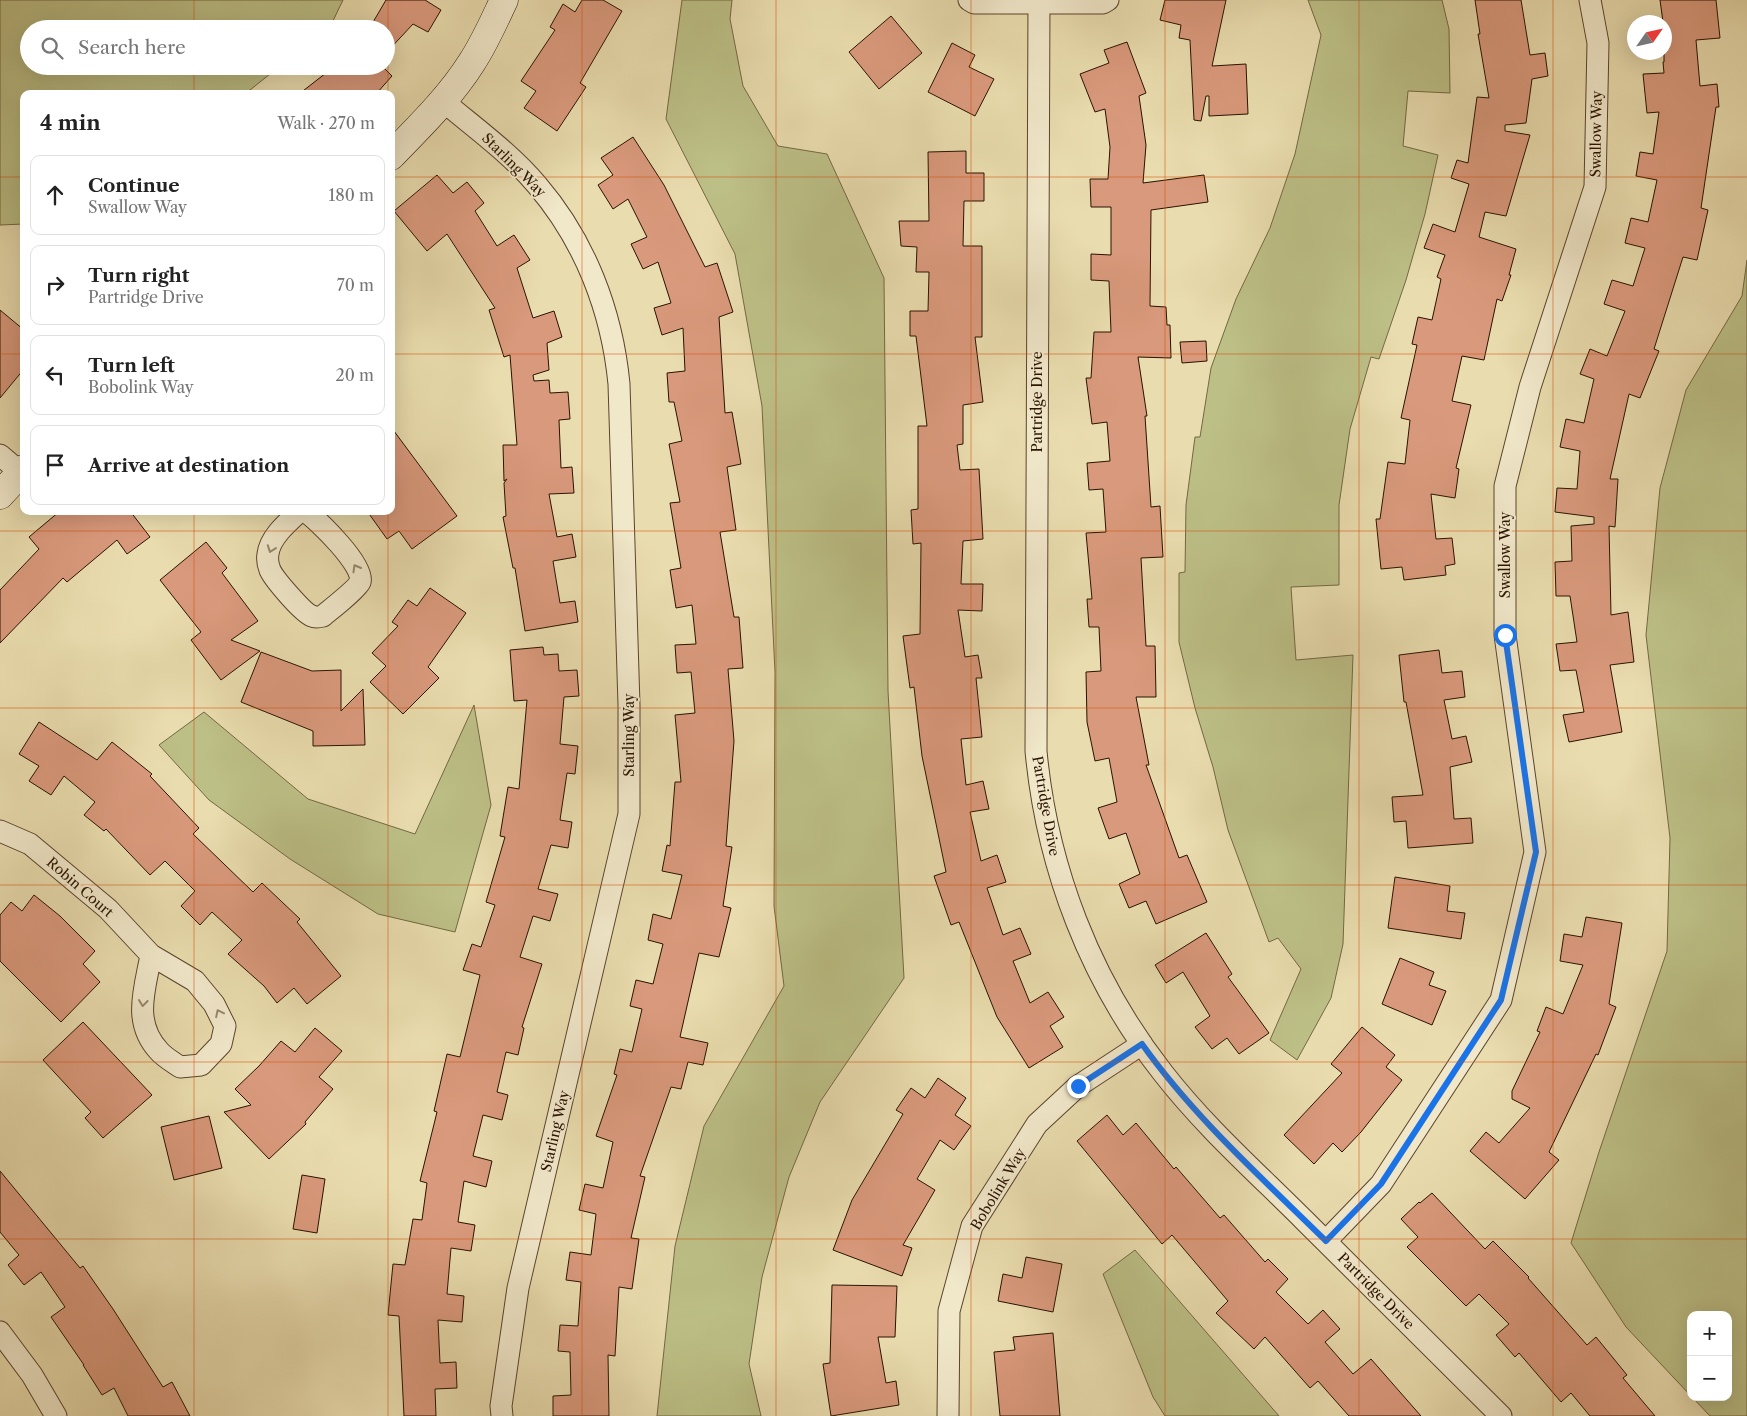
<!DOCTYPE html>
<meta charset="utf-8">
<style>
:root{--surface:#fff;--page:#f2f2f2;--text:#222;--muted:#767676;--line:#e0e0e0}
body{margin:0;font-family:"Libre Caslon Text",serif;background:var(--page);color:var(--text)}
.controls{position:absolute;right:15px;bottom:15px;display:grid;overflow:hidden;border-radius:10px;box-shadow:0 5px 20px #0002}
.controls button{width:45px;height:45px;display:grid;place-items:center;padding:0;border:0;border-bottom:1px solid var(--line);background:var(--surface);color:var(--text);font:25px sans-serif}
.compass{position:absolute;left:1627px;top:15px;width:45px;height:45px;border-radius:50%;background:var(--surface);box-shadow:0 5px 20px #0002;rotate:56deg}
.stop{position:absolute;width:15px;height:15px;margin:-11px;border:4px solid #1a73e8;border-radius:50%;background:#fff}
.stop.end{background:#1a73e8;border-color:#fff;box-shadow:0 1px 5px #0008}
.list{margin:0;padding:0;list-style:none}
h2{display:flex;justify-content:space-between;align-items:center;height:65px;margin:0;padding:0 20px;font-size:21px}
h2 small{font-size:16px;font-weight:400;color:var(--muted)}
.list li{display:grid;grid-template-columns:32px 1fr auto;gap:15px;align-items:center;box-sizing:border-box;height:80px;margin:0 10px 10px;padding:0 10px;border:1px solid var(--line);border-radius:10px}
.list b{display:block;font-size:19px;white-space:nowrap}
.list p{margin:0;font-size:16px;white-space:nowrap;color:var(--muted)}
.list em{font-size:16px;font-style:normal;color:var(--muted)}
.icon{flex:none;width:28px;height:28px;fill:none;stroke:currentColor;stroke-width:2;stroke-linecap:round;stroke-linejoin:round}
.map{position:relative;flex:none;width:1747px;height:1416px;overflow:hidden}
.search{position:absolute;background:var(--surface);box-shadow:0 5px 20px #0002;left:20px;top:20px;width:375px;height:55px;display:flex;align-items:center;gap:12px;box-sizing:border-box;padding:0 18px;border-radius:28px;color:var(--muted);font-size:19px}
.panel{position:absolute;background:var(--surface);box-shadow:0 5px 20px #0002;left:20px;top:90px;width:375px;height:425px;border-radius:10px}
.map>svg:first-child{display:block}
.green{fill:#bcbf86;stroke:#736843}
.building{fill:#d9997c;stroke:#2a1200}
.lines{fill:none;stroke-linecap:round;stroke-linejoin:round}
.street-casing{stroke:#5a442c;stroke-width:23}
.secondary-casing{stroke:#2a1200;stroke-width:29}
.street{stroke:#f1e8ca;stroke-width:21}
.secondary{stroke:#f1e8ca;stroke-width:28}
.oneway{stroke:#97886f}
.route{stroke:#1a73e8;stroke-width:6}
.grid{fill:none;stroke:#d5520b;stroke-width:1;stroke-opacity:0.55}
.labels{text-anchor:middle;stroke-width:4;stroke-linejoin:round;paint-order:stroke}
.street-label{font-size:14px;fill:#2a1200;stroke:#f1e8ca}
</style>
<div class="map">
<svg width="1747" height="1416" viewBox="0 0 1747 1416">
<rect width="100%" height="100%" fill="#e9dcae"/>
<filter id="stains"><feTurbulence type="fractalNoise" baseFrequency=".004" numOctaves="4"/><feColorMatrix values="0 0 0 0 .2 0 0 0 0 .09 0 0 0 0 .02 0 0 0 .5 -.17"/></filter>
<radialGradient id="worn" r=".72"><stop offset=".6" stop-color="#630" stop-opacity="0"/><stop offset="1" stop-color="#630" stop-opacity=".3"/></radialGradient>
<path class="green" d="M0 0H343L331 25 327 29H29V66H280L245 94H24V224L0 225Z
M682 0H732L730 19 743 86 778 146 827 154 884 278 888 691 904 978 820 1102 789 1177 762 1277 749 1364 761 1416H657L675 1246 704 1126 784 986 774 906 775 672 762 406 735 254 666 119Z
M1308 0H1442L1449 29 1450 93 1408 91 1403 146 1438 155 1425 214 1406 280 1379 359 1371 357 1350 429 1339 505V585L1291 587 1296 660 1353 655 1343 944 1331 998 1297 1060 1270 1040 1301 969 1278 938 1269 942 1228 830 1213 767 1195 708 1179 642V573L1185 572 1186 505 1195 437H1200L1211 368 1236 299 1270 228 1295 154 1321 35Z
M1747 260V1416H1710L1692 1397H1728V1315H1691V1396L1626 1327 1571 1243 1599 1152 1667 951 1670 838 1646 635 1660 488 1686 390 1742 296Z
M474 705 491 805 455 932 378 914 290 859 209 800 159 745 204 712 308 799 415 834Z
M1135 1250 1279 1416H1165L1153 1397 1103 1274Z"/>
<path class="building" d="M386 0H425L441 10 428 32 413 24 386 53V29H369Z
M582 0H603L622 11 580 83 586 87 557 131 524 108 536 91 521 81 555 30 550 27 563 4 575 12Z
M1165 0H1226L1212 66 1246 64 1248 114 1209 116V96H1206L1201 121 1194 120 1190 40 1179 38 1181 25 1160 20Z
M1475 0H1521L1530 55 1545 53 1548 76 1532 79 1526 123 1505 125V131L1530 135 1506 216 1485 212 1479 237 1516 249 1509 275H1511L1502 301 1497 299 1484 360 1462 356 1452 401 1471 405 1456 468 1459 469 1455 498 1431 494 1436 539 1452 538 1455 564 1445 566 1446 575 1404 580 1402 567 1381 569 1376 519H1380L1388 462 1405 464 1410 420 1401 418 1417 345 1412 344 1418 317 1432 320 1441 279 1437 277 1445 255 1424 248 1433 224 1455 232 1469 184 1451 178 1457 160 1468 163 1477 97 1489 98 1478 34H1480Z
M1660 0H1716L1720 38 1696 40 1700 86 1717 84 1719 107H1716L1701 208 1708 210 1697 260 1683 257 1654 349 1659 351 1640 398 1629 394 1610 479H1618L1615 527 1609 526 1611 615 1628 612 1634 662 1610 665 1622 732 1569 742 1563 715 1584 712 1576 670 1560 671 1556 644 1577 642 1570 596H1556L1555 562 1572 561 1571 526 1594 524V517L1555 512 1557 488 1577 489 1580 451 1560 447 1566 419 1584 423 1594 379 1580 374 1590 349 1607 356 1625 311 1604 304 1612 280 1633 286 1645 248 1625 243 1631 218 1648 222 1657 180 1636 176 1640 152 1653 154 1659 112 1647 113 1643 74 1664 73 1663 62H1664V22H1663Z
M891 16 922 53 879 89 849 52Z
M1127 42 1146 93 1139 96 1146 145 1143 183 1204 175 1208 202 1151 210 1150 306 1166 307 1167 325H1170L1171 358 1138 357 1147 416H1145L1151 507 1160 506 1163 557 1141 558 1146 646H1155L1156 697H1136L1149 765H1146L1179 858 1187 855 1207 902 1156 924 1146 901 1129 908 1119 884 1140 874 1126 833 1109 839 1098 808 1117 802 1109 758 1095 761 1087 722 1086 672 1101 671 1099 627H1089L1087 599H1092L1086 533 1106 532 1103 489 1089 490 1087 463 1110 461 1107 422 1092 424 1086 378H1091L1094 332H1111L1109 281 1091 280V254L1111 255V207H1091L1090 179H1108L1110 147 1105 109 1095 112 1080 74 1109 63 1104 50Z
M952 43 975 55 969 67 994 79 975 116 928 92Z
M335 66H382L392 76 376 94H299Z
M633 137 664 185 705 267 717 263 733 312 719 317 725 413 732 412 741 464 727 467 736 530 720 532 734 617H739L743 668 728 669 734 741 726 846 732 847 723 906 731 908 719 957 699 953 680 1037 708 1043 703 1065 688 1062 681 1089 671 1087 640 1176 645 1177 631 1238 639 1239 632 1289 619 1287 615 1356 608 1355 609 1416H553V1396L571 1395 570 1352 558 1351 560 1325 578 1326 581 1282 566 1280 570 1252 591 1255 596 1214 579 1210 585 1184 603 1188 613 1142 596 1136 617 1075 614 1074 620 1049 632 1052 642 1009 630 1006 636 980 653 984 663 944 648 940 653 914 671 919 682 875 662 871 667 845 670 846 675 782H681L675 715 695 713 691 672 677 673 675 645 696 644 692 605 676 608 670 570 681 568 670 503 680 502 669 444 682 441 674 402H669L667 373 685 371 683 328 662 335 654 308 671 303 658 262 643 269 631 244 647 237 628 199 613 209 598 185 613 175 601 158Z
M966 151V173H984V201H964L963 246H982V337H975L983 402 963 405V444L957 445 960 470 979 469 983 539 963 541 961 584H983L982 611 958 610 965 657 978 655 982 678H976L982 737 961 739 966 785 983 781 989 809 970 812 981 861 997 855 1006 882 987 888 1003 935 1020 928 1031 954 1013 961 1030 1003 1048 992 1064 1017 1050 1026 1063 1047 1029 1068 997 1017 959 922 951 925 934 876 946 872 922 756 914 687 910 688 903 636 920 634 921 543 913 544 911 510 918 509V426H927L916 336H910V311H928L929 272H916L917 247 901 246 899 221H929L928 152Z
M437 175 453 193 467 182 484 203 475 211 497 246 514 235 530 260 517 268 533 318 554 311 562 337 547 343 549 370 533 375 534 381 549 380 550 393 568 392 570 419 559 420 561 468 572 467 574 493 549 494 557 537 572 534 576 557 553 561 560 603 575 601 578 622 525 631 515 568H513L503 517 506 516 504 483 507 479 504 481 503 445H517L510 355 504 357 489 310 495 308 447 234 427 251 394 211Z
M0 310 24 330V369L0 398Z
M1206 341 1207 361 1182 363 1180 342Z
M391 427 457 516 412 549 399 531 387 539 367 511H391Z
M60 511H130L150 537 127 554 117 540 67 582 63 578 0 643V590L39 549 29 537Z
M206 542 227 568 222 573 258 621 231 640 260 651 221 680 191 640 201 632 160 580Z
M430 588 466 613 428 667 439 678 403 714 370 682 386 666 372 653 398 626 392 622 408 600 417 606Z
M543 647 544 655 558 654 559 671 577 670 579 696 564 697 560 744 578 746 575 774 567 773 560 820 572 822 568 848 551 845 538 889 558 894 550 921 533 916 520 957 542 964 522 1027 524 1028 518 1055 506 1052 497 1092 508 1095 502 1120 483 1115 473 1156 492 1161 486 1187 464 1181 458 1222 475 1225 471 1251 451 1248 447 1294 464 1296 462 1322 438 1320 440 1363 456 1362 457 1388 435 1389 436 1416H404L399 1316 388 1315 393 1264 405 1265 413 1219 422 1220 427 1183 420 1181 437 1112 434 1111 447 1054 460 1057 480 975 463 970 472 944 481 947 495 905 486 902 505 837 500 836 508 787 519 789 527 700 514 701 510 650Z
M1439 650 1442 673 1462 671 1465 697 1444 700 1452 739 1466 736 1472 762 1450 767 1454 819 1471 818 1473 843 1408 848 1406 821 1394 822 1392 797 1423 795 1406 702H1404L1399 655Z
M261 652 312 671 341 670V711L363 689 365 745 313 746V731L241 702Z
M39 722 97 760 112 742 152 774 150 776 199 828 193 834 253 892 262 883 300 919 297 922 341 976 307 1004 294 988 277 1003 264 986 228 954 242 940 212 912 200 925 181 906 195 891 165 861 150 875 106 829 104 831 84 815 95 802 64 776 51 795 29 781 39 766 19 754Z
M1395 877 1450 886 1447 911 1465 913 1461 939 1388 928Z
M34 895 60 916 95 951 83 964 100 982 61 1022 0 961V915L11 902 22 911Z
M1586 917 1622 923 1609 1004 1616 1007 1598 1055 1596 1054 1549 1152 1559 1160 1525 1199 1470 1151 1486 1132 1499 1143 1530 1108 1512 1099V1091L1540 1032 1537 1031 1546 1007 1563 1014 1583 965 1560 961 1564 934 1582 937Z
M1206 933 1232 974 1228 977 1269 1033 1239 1054 1227 1038 1212 1049 1195 1027 1210 1016 1183 972 1166 983 1155 965Z
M1400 958 1434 972 1429 985 1446 991 1432 1025 1382 1004Z
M83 1022 152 1095 103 1138 85 1118 91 1112 43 1060Z
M1362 1027 1395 1055 1386 1067 1402 1080 1361 1132 1342 1152 1333 1143 1314 1164 1284 1135 1342 1073 1331 1064Z
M315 1028 342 1051 319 1077 333 1089 305 1122 306 1124 269 1159 224 1112 251 1105 235 1089 259 1066 281 1041 295 1052Z
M938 1078 966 1098 955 1115 971 1126 954 1150 940 1140 917 1179 935 1190 903 1245 912 1248 902 1276 833 1250 852 1200 903 1114 896 1110 911 1088 925 1098Z
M1107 1115 1123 1135 1136 1123 1174 1169 1176 1167 1220 1218 1224 1215 1265 1262 1268 1259 1288 1279 1276 1292 1308 1324 1323 1310 1340 1329 1325 1342 1353 1374 1371 1359 1421 1416H1349L1318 1381 1310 1388 1265 1337 1254 1349 1216 1313 1228 1301 1172 1235 1162 1244 1077 1141Z
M209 1116 222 1168 174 1180 161 1127Z
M0 1171 80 1268 83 1266 113 1309 163 1387 172 1382 190 1416H128L114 1388 102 1395 83 1365H84L51 1317 65 1307 41 1272 24 1285 8 1265 19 1255 0 1232Z
M302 1175 325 1179 317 1233 293 1229Z
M1432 1193 1485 1249 1493 1241 1529 1277 1528 1278 1587 1345 1596 1337 1627 1375 1623 1378 1655 1416H1590L1571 1393 1561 1402 1519 1353 1515 1357 1496 1335 1509 1324 1479 1294 1466 1306 1407 1247 1418 1237 1401 1219 1419 1202 1420 1203Z
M1026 1257 1062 1264 1053 1312 998 1301 1003 1274 1022 1278Z
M832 1285 897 1286 895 1337H878L886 1383 896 1381 899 1405 831 1416 823 1364 830 1363Z
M1053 1333 1060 1416H1000L994 1352 1015 1350 1013 1337Z"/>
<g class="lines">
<g class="street-casing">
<path id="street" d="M969 0 974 3H1103L1108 0
M1039 0 1036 751C1047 868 1090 980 1163 1073 1205 1127 1257 1173 1305 1221 1371 1286 1436 1351 1501 1416
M443 101C475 128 510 153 537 185 585 241 612 311 619 384L629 705V814L518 1288 501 1406 502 1416
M0 455 20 472
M300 511C288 522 270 537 268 554 267 559 268 565 270 570 274 579 303 613 312 616 316 618 319 617 323 616 330 610 357 589 360 582 366 567 318 520 305 511
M0 831 30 844 108 909 151 955 195 981 214 1004 225 1026 221 1044 201 1065 180 1067C173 1062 164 1057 159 1051 132 1022 145 989 151 955
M1326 1241 1381 1184 1501 1000 1535 852 1505 635V486L1530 387 1595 187 1598 43 1590 0
M0 1332 32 1375 56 1416
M948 1416 949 1311 972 1226 1037 1124 1078 1086 1142 1044"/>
</g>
<g class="secondary-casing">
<path id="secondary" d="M391 156C420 126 450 97 472 62 485 42 494 21 504 0
M0 495 24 469"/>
</g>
<use href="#street" class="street"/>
<use href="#secondary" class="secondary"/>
</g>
<defs><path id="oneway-chevron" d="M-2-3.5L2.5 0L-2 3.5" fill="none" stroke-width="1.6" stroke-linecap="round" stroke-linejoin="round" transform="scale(1.25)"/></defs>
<g class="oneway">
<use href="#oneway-chevron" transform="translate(271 549) rotate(110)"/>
<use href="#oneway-chevron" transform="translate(356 568) rotate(-120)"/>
<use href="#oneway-chevron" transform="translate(143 1003) rotate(97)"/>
<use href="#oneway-chevron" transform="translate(219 1013) rotate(-116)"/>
</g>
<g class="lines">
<path class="route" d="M1078 1086 1142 1044C1194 1117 1262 1178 1326 1241L1381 1184 1501 1000 1536 852 1505 635"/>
</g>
<path class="grid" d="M194 0V29M388 0V94M582 0V1416M776 0V1416M971 0V1416M1165 0V1416M1359 0V1416M1553 0V1416M194 66V94M0 177H24M391 177H1747M0 354H24M391 354H1747M194 511V1416M388 511V1416M0 531H1747M0 708H1747M0 885H1747M0 1062H1747M0 1239H1747"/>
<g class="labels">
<g class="street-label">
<text transform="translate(1596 134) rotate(-89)" y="5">Swallow Way</text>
<text transform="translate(514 165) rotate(45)" y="5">Starling Way</text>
<text transform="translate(1037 402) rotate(-90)" y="5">Partridge Drive</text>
<text transform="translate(1505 555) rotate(-90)" y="5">Swallow Way</text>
<text transform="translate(629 735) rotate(-90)" y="5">Starling Way</text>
<text transform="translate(1046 806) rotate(80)" y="5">Partridge Drive</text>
<text transform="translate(80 887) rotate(41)" y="5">Robin Court</text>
<text transform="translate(555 1131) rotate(-77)" y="5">Starling Way</text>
<text transform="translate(998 1189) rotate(-59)" y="5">Bobolink Way</text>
<text transform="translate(1376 1291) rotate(45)" y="5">Partridge Drive</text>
</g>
</g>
<rect width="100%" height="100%" filter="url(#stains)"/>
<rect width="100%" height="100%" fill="url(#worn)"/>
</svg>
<div class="controls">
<button>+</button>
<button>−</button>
</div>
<svg class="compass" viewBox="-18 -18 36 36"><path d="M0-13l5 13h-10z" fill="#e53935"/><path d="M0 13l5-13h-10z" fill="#767676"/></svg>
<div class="stop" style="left:1505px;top:635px"></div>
<div class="stop end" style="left:1078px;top:1086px"></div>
<div class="search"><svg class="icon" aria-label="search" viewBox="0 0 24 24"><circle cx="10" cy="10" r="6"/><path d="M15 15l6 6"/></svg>Search here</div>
<section class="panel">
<h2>4 min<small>Walk · 270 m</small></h2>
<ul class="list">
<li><svg class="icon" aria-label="ahead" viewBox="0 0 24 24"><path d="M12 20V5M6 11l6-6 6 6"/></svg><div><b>Continue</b><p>Swallow Way</p></div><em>180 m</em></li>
<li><svg class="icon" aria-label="right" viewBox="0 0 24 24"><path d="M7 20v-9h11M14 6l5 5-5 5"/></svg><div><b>Turn right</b><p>Partridge Drive</p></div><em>70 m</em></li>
<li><svg class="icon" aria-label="left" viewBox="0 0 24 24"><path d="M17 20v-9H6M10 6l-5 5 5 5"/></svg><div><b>Turn left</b><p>Bobolink Way</p></div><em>20 m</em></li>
<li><svg class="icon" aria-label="arrive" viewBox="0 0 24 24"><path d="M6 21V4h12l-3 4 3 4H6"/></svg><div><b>Arrive at destination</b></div></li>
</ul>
</section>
</div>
